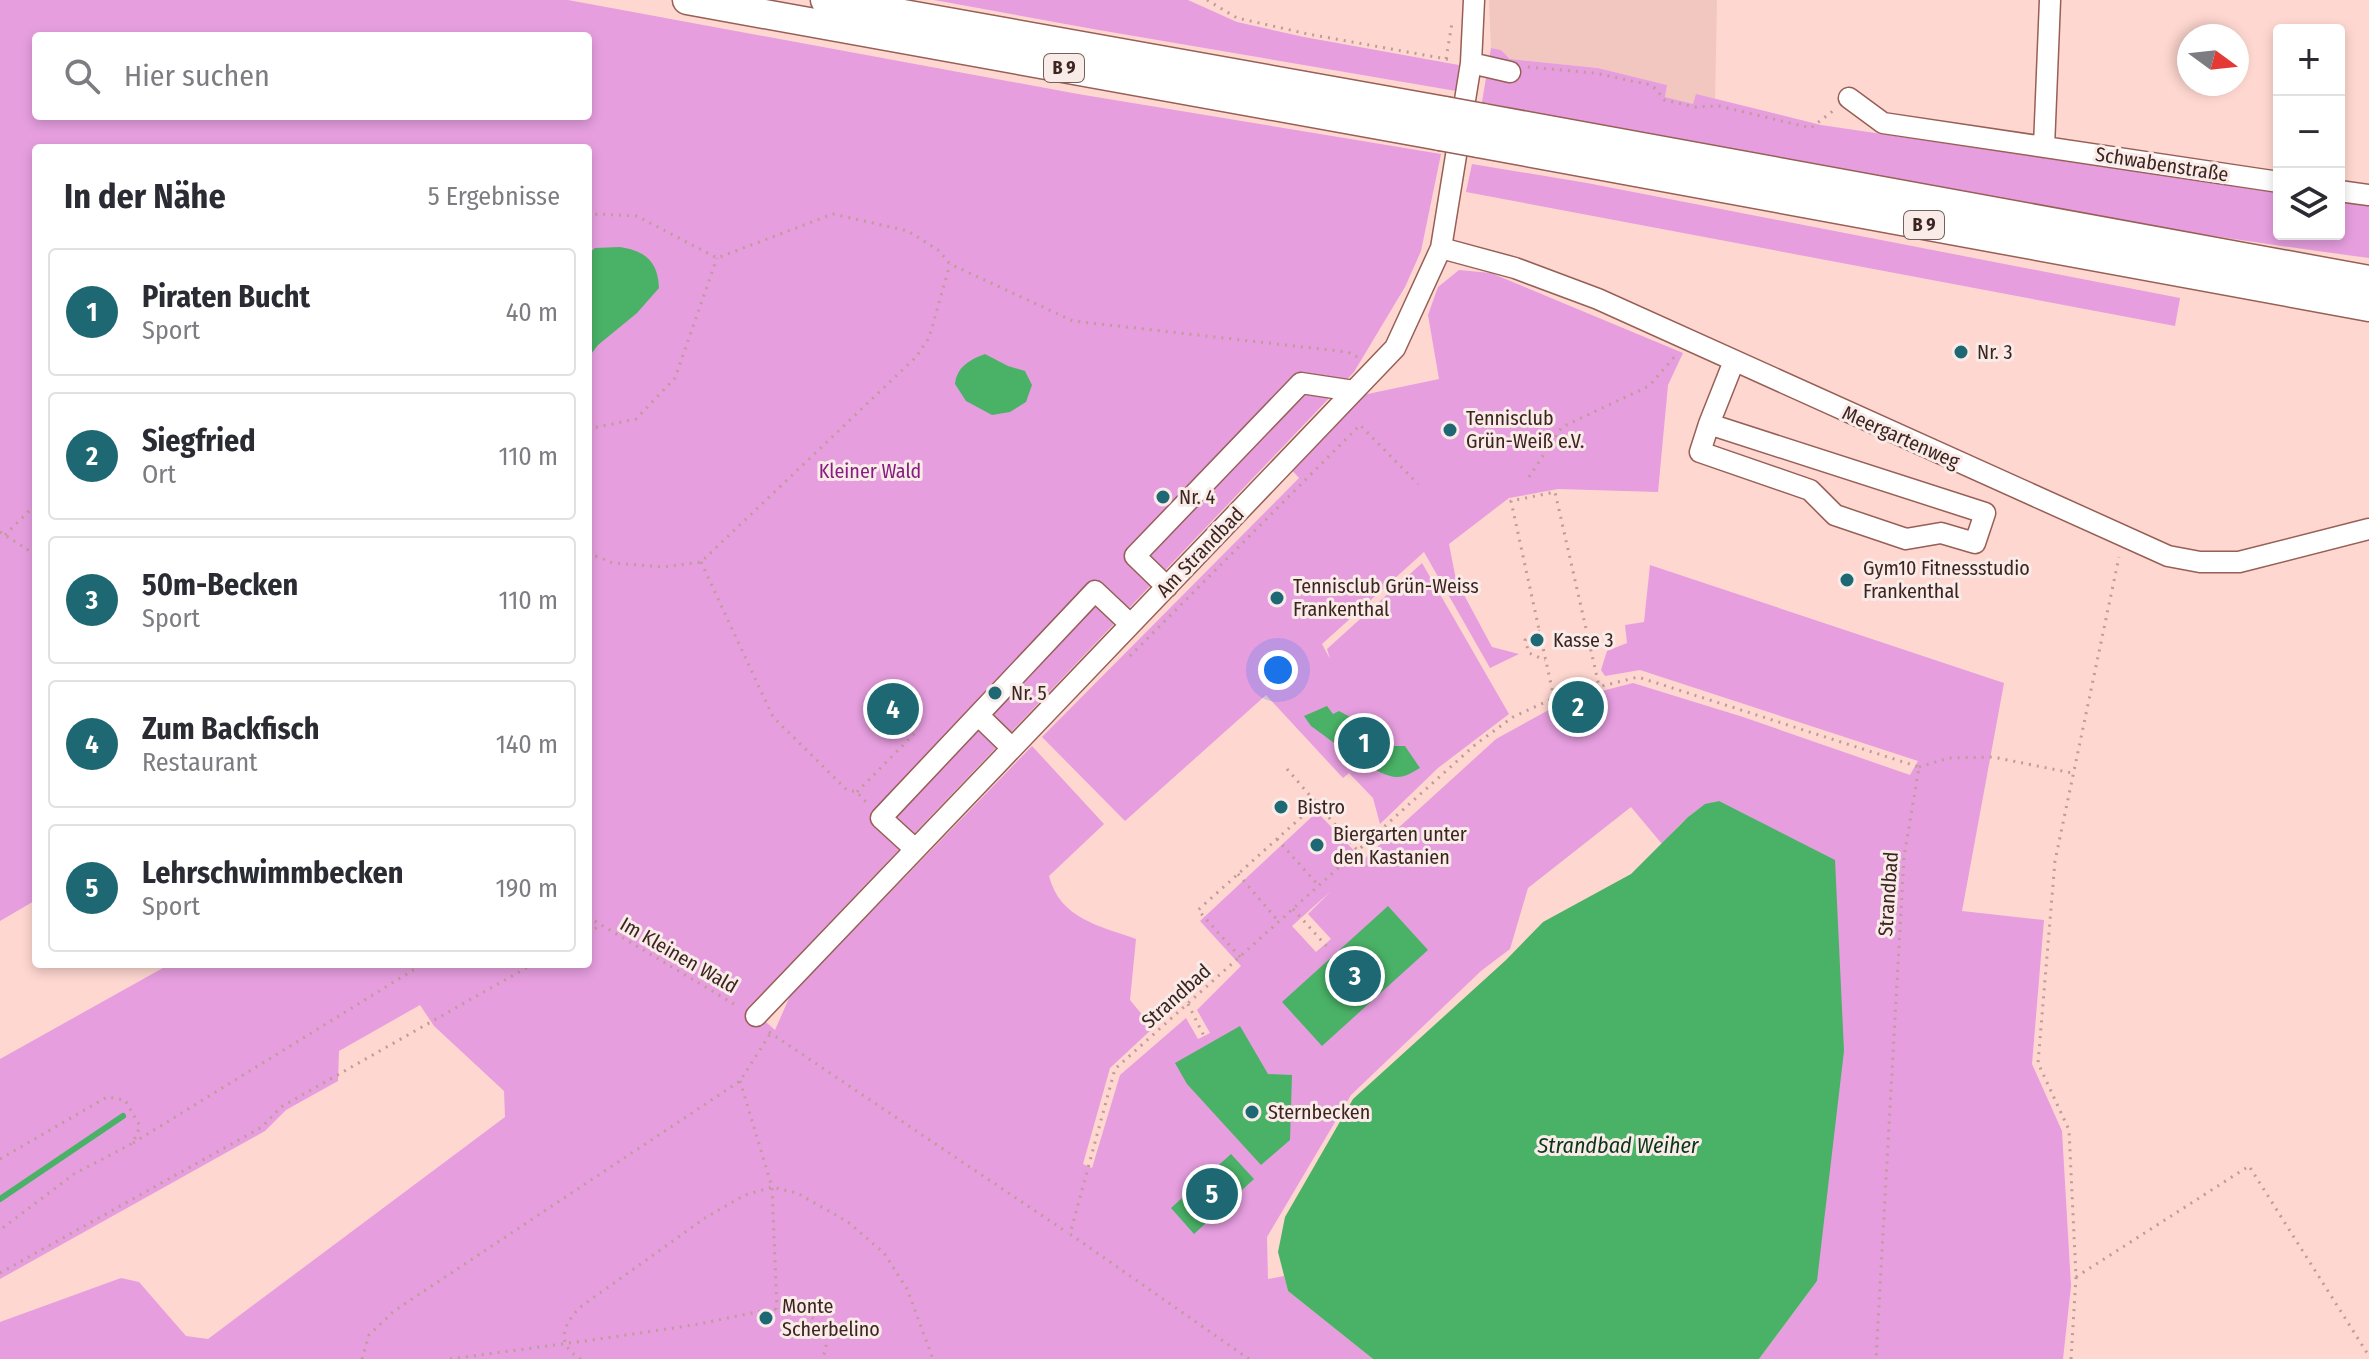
<!DOCTYPE html>
<html lang="de">
<meta charset="utf-8">
<style>
:root{--surface:#fff;--page:#f2f2f3;--text:#2b2b33;--muted:#7c7c81;--line:#e1e1e2;--accent:#1e6873}
body{margin:0;font-family:"Fira Sans Condensed",sans-serif;background:var(--page);color:var(--text)}
.controls{position:absolute;right:24px;top:24px;display:grid;overflow:hidden;border-radius:8px;box-shadow:0 4px 12px #0003}
.controls button{width:72px;height:72px;display:grid;place-items:center;padding:0;border:0;border-bottom:2px solid var(--line);background:var(--surface);color:var(--text);font:40px sans-serif}
.compass{position:absolute;left:2177px;top:24px;width:72px;height:72px;border-radius:50%;background:var(--surface);box-shadow:0 4px 12px #0003;rotate:105deg}
.you{position:absolute;left:1278px;top:670px;width:28px;height:28px;margin:-20px;border:6px solid #fff;border-radius:50%;background:#1a73e8;box-shadow:0 0 0 12px #1a73e833}
.badge{display:grid;place-items:center;width:52px;height:52px;border-radius:50%;background:var(--accent);color:#fff;font-size:26px;font-weight:700}
.pin{position:absolute;translate:-50% -50%;border:4px solid #fff;box-shadow:0 2px 8px #0006}
.list{margin:0;padding:0;list-style:none}
h2{display:flex;justify-content:space-between;align-items:center;height:104px;margin:0;padding:0 32px;font-size:34px}
h2 small{font-size:26px;font-weight:400;color:var(--muted)}
.list li{display:grid;grid-template-columns:52px 1fr auto;gap:24px;align-items:center;box-sizing:border-box;height:128px;margin:0 16px 16px;padding:0 16px;border:2px solid var(--line);border-radius:8px}
.list b{display:block;font-size:30px;white-space:nowrap}
.list p{margin:0;font-size:26px;white-space:nowrap;color:var(--muted)}
.list em{font-size:26px;font-style:normal;color:var(--muted)}
.icon{flex:none;width:44px;height:44px;fill:none;stroke:currentColor;stroke-width:2;stroke-linecap:round;stroke-linejoin:round}
.map{position:relative;flex:none;width:2369px;height:1359px;overflow:hidden}
.search{position:absolute;background:var(--surface);box-shadow:0 4px 12px #0003;left:32px;top:32px;width:560px;height:88px;display:flex;align-items:center;gap:20px;box-sizing:border-box;padding:0 28px;border-radius:8px;color:var(--muted);font-size:30px}
.panel{position:absolute;background:var(--surface);box-shadow:0 4px 12px #0003;left:32px;top:144px;width:560px;height:824px;border-radius:8px}
.map>svg:first-child{display:block}
.built{fill:#f2c7bf}
.green{fill:#e69edf;fill-rule:evenodd}
.water{fill:#4ab267}
.lines{fill:none;stroke-linecap:round;stroke-linejoin:round}
.stream{stroke:#4ab267;stroke-width:6}
.minor-casing{stroke:#975f55;stroke-width:23}
.highway-casing{stroke:#975f55;stroke-width:31}
.path{stroke:#bf9c96;stroke-width:3;stroke-dasharray:2 6;stroke-linecap:butt}
.minor{stroke:#fff;stroke-width:20}
.highway{stroke:#fff;stroke-width:28}
.highway-bridge-casing{stroke:#975f55;stroke-width:31;stroke-linecap:butt}
.highway-bridge{stroke:#fff;stroke-width:28}
.poi-dot{fill:#1e6873;stroke:#f9ebe8;stroke-width:3}
.labels{text-anchor:middle;stroke-width:6;stroke-linejoin:round;paint-order:stroke}
.shield{fill:#f9ebe8;stroke:#75605c;stroke-width:2}
.shield-label{font-size:18px;font-weight:bold;fill:#3c2420}
.street-label{font-size:20px;fill:#3c2420;stroke:#f9ebe8}
.poi-label{font-size:20px;fill:#3c2420;stroke:#f9ebe8;text-anchor:start}
.park-label{font-size:20px;fill:#861e82;stroke:#f9ebe8}
.water-label{font-size:22px;font-style:italic;fill:#0a3618;stroke:#f9ebe8}
</style>
<div class="map">
<svg width="2369" height="1359" viewBox="0 0 2369 1359">
<rect width="100%" height="100%" fill="#fed7d0"/>
<path class="built" d="M1489 0H1717L1715 101 1697 95 1694 105 1665 97 1667 85 1598 68 1510 59 1501 50 1491 48Z"/>
<path class="green" d="M0 0H568L1078 94 1441 154 1421 251 1405 287 1354 372 749 1007 775 1030 790 996 1032 746 1104 824 1049 876C1060 919 1100 926 1136 939L1130 1000 1153 1028 1110 1068 1083 1164 1092 1168 1120 1075 1186 1018 1198 1039 1210 1033 1197 1010 1241 966 1200 921 1317 812 1363 860 1496 739 1567 700 1633 683 1743 717 1910 775 1918 761 1640 670 1605 676 1601 670 1607 651 1627 643 1625 625 1644 622 1650 565 2004 683 1962 911 2044 920 2032 1064 2062 1131 2071 1286 2063 1359H1759L1817 1281 1719 801C1694 806 1679 826 1662 844L1631 807 1528 888 1510 949 1481 971 1351 1095 1267 1237 1268 1279 1284 1276 1288 1291 1373 1359H0V1322L121 1278 139 1282 186 1336 208 1339 505 1117 504 1091 434 1026 420 1005 339 1051 338 1081 286 1110 265 1131 0 1279V1059L170 964H588V148H36V900L0 921ZM36 36H588V116H36ZM1331 891 1308 914 1331 939 1316 952 1292 926Z
M934 0H1188L1237 22 1304 37 1459 65 1456 91 1093 29Z
M1491 48 1501 50 1510 59 1598 68 1667 85 1665 97 1693 104 1696 94 1821 125 2279 193V234H2339V202L2369 206V258C2071 219 1777 160 1482 102Z
M1472 164 1587 183 2180 298 2175 326 1466 192Z
M1459 270 1491 273 1683 353 1668 385 1658 492 1558 489 1509 498 1449 544 1456 580 1492 647 1519 654 1490 668 1424 552 1322 644 1330 659 1327 649 1422 563 1509 714 1438 768 1380 824 1373 798 1349 773 1343 778 1266 695 1125 821 1042 737 1299 478 1290 468 1358 396 1439 379 1428 315 1438 287Z"/>
<path class="water" d="M620 247C645 251 658 261 659 288L637 313 598 345 588 358V254L595 248Z
M985 354 1008 366 1025 371 1032 385 1026 402 1010 412 992 415 966 401 955 384C957 367 969 360 985 354Z
M1327 706 1333 714 1339 711 1352 718 1349 724 1365 733 1390 740 1394 746H1405L1420 768C1413 772 1406 777 1397 777 1378 778 1328 738 1311 726L1304 716Z
M1719 801 1835 860 1844 1051 1817 1281 1759 1359H1373L1288 1291 1278 1252 1285 1217 1353 1099 1506 960 1543 922 1631 874 1688 817 1705 804Z
M1388 906 1428 950 1322 1046 1282 1002Z
M1240 1026 1268 1074 1292 1075 1290 1140 1261 1165 1187 1084 1175 1063Z
M1231 1154 1254 1179 1194 1234 1171 1208Z"/>
<g class="lines">
<path class="stream" d="M0 1199 123 1116"/>
<g class="minor-casing">
<path id="minor" d="M1471 63 1510 72
M1849 98 1883 123 2279 182
M2044 147 2050 0
M2339 191 2369 195
M1441 248 1515 268 1598 299 2168 556 2200 562H2239L2369 529
M1709 424 1700 452 1810 490 1835 515 1906 539 1941 533 1975 543 1985 513 1709 424 1734 361
M1167 587 1135 556 1301 383 1354 391
M978 715 1012 748
M915 849 881 818 1095 591 1130 624
M756 1016 1395 348 1441 248 1471 63 1474 0"/>
</g>
<g class="highway-casing">
<path id="highway" d="M687 0 1440 136
M825 0 1445 111
M1483 118 2369 280
M1478 143 2369 307"/>
</g>
<path class="path" d="M1207 0 1237 18 1308 34 1452 60
M1446 59 1452 23
M1528 67 1595 73 1651 85 1657 90 1664 100 1695 107 1719 106 1811 128 1834 110
M588 218 597 214 637 216 717 258 833 214 908 231 938 250 950 264 1073 321 1348 352 1359 358
M588 429 636 419 675 378 717 258
M1529 477 1562 427 1649 386 1675 356
M0 532 36 555
M5 535 36 504
M588 553 613 563 663 567 701 562 916 357 929 338 950 264
M701 562 773 717 847 790 857 792 867 803
M1540 631 1525 640 1529 653 1545 660
M1130 656 1360 425 1418 484
M1554 698 1511 501 1555 492 1599 686
M1919 767 1949 758 1993 757 2072 773
M1287 769 1358 851
M857 792 914 734
M1277 839 1319 886
M1238 874 1279 922
M1293 909 1330 950
M588 917 739 1007
M588 933 601 925
M1240 957 1198 910 1317 803
M1188 1004 1206 1040
M769 1032 1068 1233
M740 1081 772 1187 777 1309
M133 1143 423 964
M0 1159 107 1097 125 1100 140 1126 133 1143 74 1174 0 1230
M0 1273 262 1127 281 1107 533 964
M2076 1277 2249 1166 2369 1356
M362 1359 369 1335 394 1311 740 1081 770 1034
M450 1359C531 1348 612 1338 692 1325 714 1322 777 1305 795 1309 816 1314 836 1338 821 1359
M581 1359C555 1344 563 1326 579 1308L705 1218 745 1195 772 1187 797 1193 848 1222 884 1253 907 1289 933 1359
M1249 1359 1070 1234 1115 1069 1476 744 1513 717 1554 698 1638 677 1919 767 1904 857 1876 1359
M2071 1359 2076 1277 2069 1130 2038 1063 2055 861 2119 557"/>
<use href="#minor" class="minor"/>
<use href="#highway" class="highway"/>
<g class="highway-bridge-casing">
<path id="highway-bridge" d="M1445 111 1483 118
M1440 136 1478 143"/>
</g>
<use href="#highway-bridge" class="highway-bridge"/>
</g>
<g class="poi-dot">
<circle cx="1961" cy="352" r="8"/>
<circle cx="1450" cy="430" r="8"/>
<circle cx="1163" cy="497" r="8"/>
<circle cx="1847" cy="580" r="8"/>
<circle cx="1277" cy="598" r="8"/>
<circle cx="1537" cy="640" r="8"/>
<circle cx="995" cy="693" r="8"/>
<circle cx="1281" cy="807" r="8"/>
<circle cx="1317" cy="845" r="8"/>
<circle cx="1252" cy="1112" r="8"/>
<circle cx="766" cy="1318" r="8"/>
</g>
<g class="labels">
<g class="shield">
<rect x="1044" y="54" width="40" height="28" rx="6"/>
<rect x="1904" y="211" width="40" height="28" rx="6"/>
</g>
<g class="shield-label">
<text x="1064" y="74">B 9</text>
<text x="1924" y="231">B 9</text>
</g>
<g class="street-label">
<text transform="translate(2162 164) rotate(9)" y="7">Schwabenstraße</text>
<text transform="translate(1901 437) rotate(24)" y="7">Meergartenweg</text>
<text transform="translate(1200 552) rotate(-46)" y="7">Am Strandbad</text>
<text transform="translate(1888 894) rotate(-86)" y="7">Strandbad</text>
<text transform="translate(679 955) rotate(30)" y="7">Im Kleinen Wald</text>
<text transform="translate(1176 996) rotate(-42)" y="7">Strandbad</text>
</g>
<g class="poi-label">
<text x="1977" y="359">Nr. 3</text>
<text x="1466" y="425">Tennisclub<tspan x="1466" dy="23">Grün-Weiß e.V.</tspan></text>
<text x="1179" y="504">Nr. 4</text>
<text x="1863" y="575">Gym10 Fitnessstudio<tspan x="1863" dy="23">Frankenthal</tspan></text>
<text x="1293" y="593">Tennisclub Grün-Weiss<tspan x="1293" dy="23">Frankenthal</tspan></text>
<text x="1553" y="647">Kasse 3</text>
<text x="1011" y="700">Nr. 5</text>
<text x="1297" y="814">Bistro</text>
<text x="1333" y="841">Biergarten unter<tspan x="1333" dy="23">den Kastanien</tspan></text>
<text x="1268" y="1119">Sternbecken</text>
<text x="782" y="1313">Monte<tspan x="782" dy="23">Scherbelino</tspan></text>
</g>
<g class="park-label">
<text x="870" y="478">Kleiner Wald</text>
</g>
<g class="water-label">
<text x="1618" y="1153">Strandbad Weiher</text>
</g>
</g>
</svg>
<div class="controls">
<button>+</button>
<button>−</button>
<button><svg class="icon" aria-label="layers" viewBox="0 0 24 24"><path d="M12 4l9 5-9 5-9-5zM3 14l9 5 9-5"/></svg></button>
</div>
<svg class="compass" viewBox="-18 -18 36 36"><path d="M0-13l5 13h-10z" fill="#e53935"/><path d="M0 13l5-13h-10z" fill="#7c7c81"/></svg>
<div class="you"></div>
<div class="pin badge" style="left:1364px;top:743px">1</div>
<div class="pin badge" style="left:1578px;top:707px">2</div>
<div class="pin badge" style="left:1355px;top:976px">3</div>
<div class="pin badge" style="left:893px;top:709px">4</div>
<div class="pin badge" style="left:1212px;top:1194px">5</div>
<div class="search"><svg class="icon" aria-label="search" viewBox="0 0 24 24"><circle cx="10" cy="10" r="6"/><path d="M15 15l6 6"/></svg>Hier suchen</div>
<section class="panel">
<h2>In der Nähe<small>5 Ergebnisse</small></h2>
<ul class="list">
<li><span class="badge">1</span><div><b>Piraten Bucht</b><p>Sport</p></div><em>40 m</em></li>
<li><span class="badge">2</span><div><b>Siegfried</b><p>Ort</p></div><em>110 m</em></li>
<li><span class="badge">3</span><div><b>50m-Becken</b><p>Sport</p></div><em>110 m</em></li>
<li><span class="badge">4</span><div><b>Zum Backfisch</b><p>Restaurant</p></div><em>140 m</em></li>
<li><span class="badge">5</span><div><b>Lehrschwimmbecken</b><p>Sport</p></div><em>190 m</em></li>
</ul>
</section>
</div>
